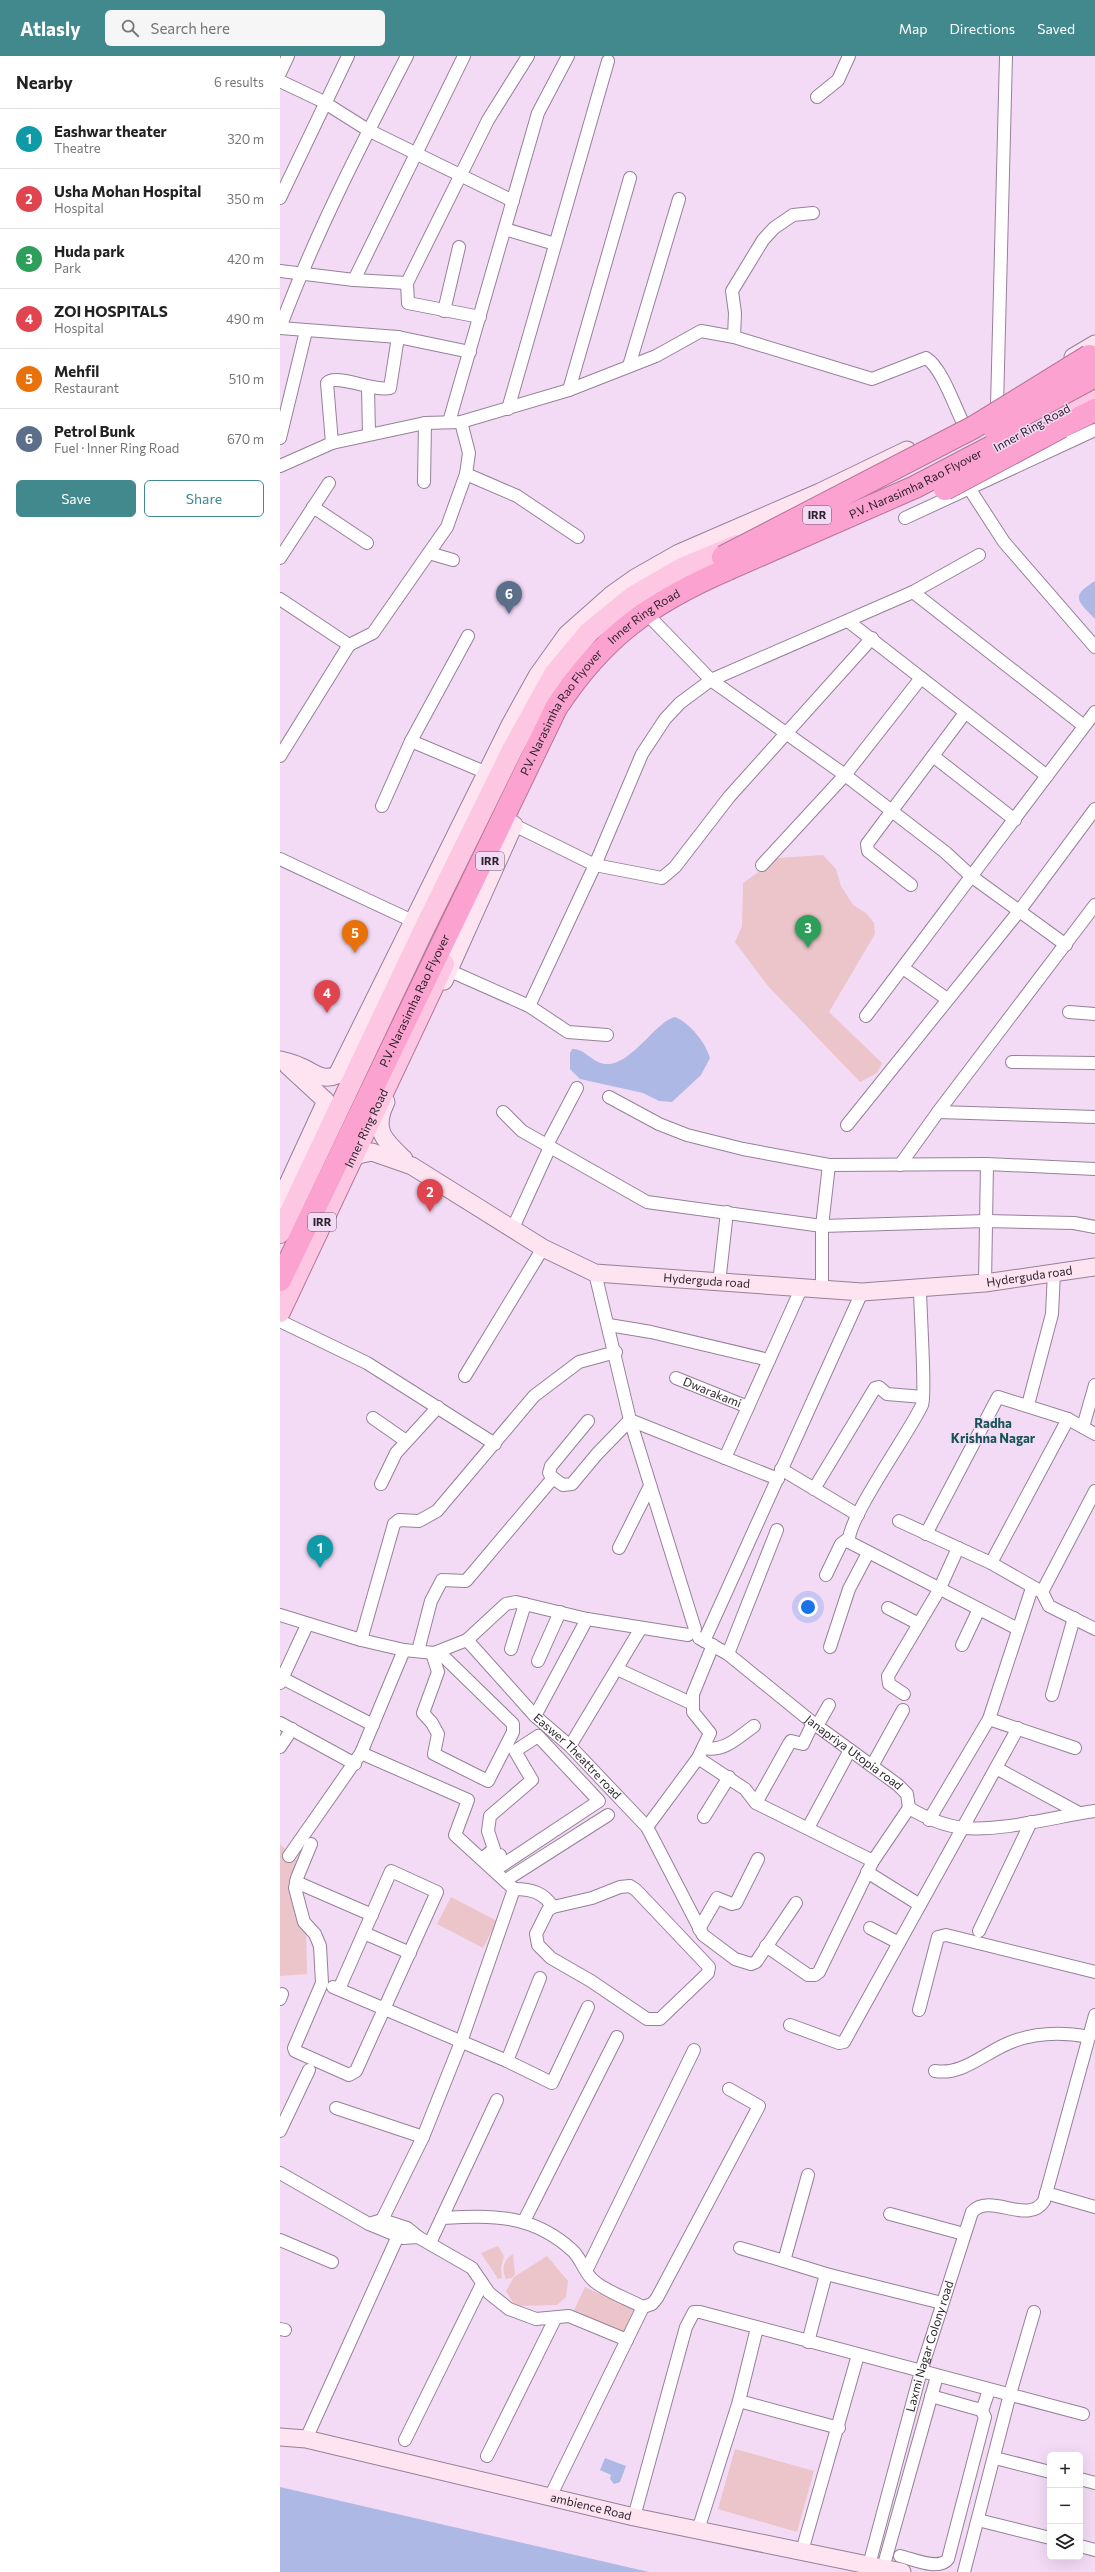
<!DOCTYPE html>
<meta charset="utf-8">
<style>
:root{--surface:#fff;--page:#f6f6f6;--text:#222;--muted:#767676;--line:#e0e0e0;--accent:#41898d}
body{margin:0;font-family:Commissioner,sans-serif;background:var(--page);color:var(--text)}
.controls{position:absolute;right:12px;bottom:12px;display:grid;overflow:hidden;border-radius:6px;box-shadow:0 4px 16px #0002}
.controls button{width:36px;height:36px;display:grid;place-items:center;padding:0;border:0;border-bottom:1px solid var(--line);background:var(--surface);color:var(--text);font:20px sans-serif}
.you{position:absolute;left:528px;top:1551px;width:14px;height:14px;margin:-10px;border:3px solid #fff;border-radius:50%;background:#1a73e8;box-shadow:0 0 0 6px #1a73e833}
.badge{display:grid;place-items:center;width:26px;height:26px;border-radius:50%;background:var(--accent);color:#fff;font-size:13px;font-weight:700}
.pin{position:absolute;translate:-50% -33px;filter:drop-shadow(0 1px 2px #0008)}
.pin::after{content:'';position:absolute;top:21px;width:14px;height:12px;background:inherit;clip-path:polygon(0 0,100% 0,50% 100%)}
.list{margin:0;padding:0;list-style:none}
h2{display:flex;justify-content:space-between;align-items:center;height:52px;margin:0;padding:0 16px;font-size:17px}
h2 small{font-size:13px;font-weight:400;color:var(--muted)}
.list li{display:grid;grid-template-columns:26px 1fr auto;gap:12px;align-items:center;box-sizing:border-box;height:60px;padding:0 16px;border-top:1px solid var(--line)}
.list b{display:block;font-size:15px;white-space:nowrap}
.list p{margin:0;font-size:13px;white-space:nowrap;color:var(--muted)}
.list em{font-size:13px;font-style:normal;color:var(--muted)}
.actions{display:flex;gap:8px;padding:12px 16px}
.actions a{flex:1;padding:9px 0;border:1px solid var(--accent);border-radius:6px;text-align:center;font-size:14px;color:var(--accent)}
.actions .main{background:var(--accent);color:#fff}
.icon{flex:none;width:22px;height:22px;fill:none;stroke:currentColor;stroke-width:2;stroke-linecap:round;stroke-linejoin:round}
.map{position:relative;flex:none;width:815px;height:2516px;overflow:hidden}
header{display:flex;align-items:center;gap:24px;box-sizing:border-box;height:56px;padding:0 20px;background:var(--accent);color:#fff}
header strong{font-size:19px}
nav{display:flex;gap:22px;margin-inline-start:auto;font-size:14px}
.search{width:280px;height:36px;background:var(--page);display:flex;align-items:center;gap:10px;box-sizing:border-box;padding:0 14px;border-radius:6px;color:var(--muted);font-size:15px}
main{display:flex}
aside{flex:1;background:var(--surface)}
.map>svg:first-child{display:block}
.green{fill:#ebc5c9}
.water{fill:#aeb8e5}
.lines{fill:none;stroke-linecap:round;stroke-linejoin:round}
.street-casing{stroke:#968199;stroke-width:14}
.secondary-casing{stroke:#968199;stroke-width:19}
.primary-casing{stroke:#b47697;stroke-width:22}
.highway-casing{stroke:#b47697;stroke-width:24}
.street{stroke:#fff;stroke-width:12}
.secondary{stroke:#fee3f1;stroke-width:17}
.primary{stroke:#fdc7e3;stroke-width:20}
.highway{stroke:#fca2d0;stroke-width:22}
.highway-bridge-casing{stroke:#b47697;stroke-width:24;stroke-linecap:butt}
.highway-bridge{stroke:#fca2d0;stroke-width:22}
.labels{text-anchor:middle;stroke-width:3;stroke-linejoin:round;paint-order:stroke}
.shield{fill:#f3dbf5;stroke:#685b6a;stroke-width:1}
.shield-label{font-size:11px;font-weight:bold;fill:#2d242e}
.street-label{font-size:12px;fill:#2d242e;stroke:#f3dbf5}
.neighbourhood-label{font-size:13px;font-weight:bold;fill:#165357;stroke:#f3dbf5}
</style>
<header>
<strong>Atlasly</strong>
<div class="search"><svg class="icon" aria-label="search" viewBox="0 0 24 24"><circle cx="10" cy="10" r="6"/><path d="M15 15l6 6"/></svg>Search here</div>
<nav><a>Map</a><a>Directions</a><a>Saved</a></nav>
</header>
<main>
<aside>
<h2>Nearby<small>6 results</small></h2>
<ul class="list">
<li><span class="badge" style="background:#0f9aa8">1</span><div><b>Eashwar theater</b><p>Theatre</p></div><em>320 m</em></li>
<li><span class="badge" style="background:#e0444e">2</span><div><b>Usha Mohan Hospital</b><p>Hospital</p></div><em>350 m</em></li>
<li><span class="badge" style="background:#2e9e5b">3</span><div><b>Huda park</b><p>Park</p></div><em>420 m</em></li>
<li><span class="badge" style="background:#e0444e">4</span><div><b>ZOI HOSPITALS</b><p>Hospital</p></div><em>490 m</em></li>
<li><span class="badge" style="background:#e8710a">5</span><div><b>Mehfil</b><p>Restaurant</p></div><em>510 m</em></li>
<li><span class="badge" style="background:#5c6f8a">6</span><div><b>Petrol Bunk</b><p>Fuel · Inner Ring Road</p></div><em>670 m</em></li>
</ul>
<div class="actions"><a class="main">Save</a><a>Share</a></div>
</aside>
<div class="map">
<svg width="815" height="2516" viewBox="0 0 815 2516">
<rect width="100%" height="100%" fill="#f3dbf5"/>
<path class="green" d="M543 799 556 813 561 830 573 849 586 857 594 867 595 878 549 956 602 1007 597 1017 580 1026 488 930 455 886 462 870 463 827 498 802Z
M0 1788 17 1805 26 1867 27 1918 0 1920Z
M171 1841 217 1865 203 1892 157 1868Z
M218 2190 224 2200 221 2211 222 2222 218 2223 201 2197Z
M233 2198 235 2218 232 2222 226 2223C221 2213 224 2203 233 2198Z
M267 2200 288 2225 286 2241 277 2249 235 2250 226 2235 234 2221Z
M305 2231 354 2254 343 2277 294 2254Z
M455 2393 534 2415 517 2476 438 2453Z"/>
<path class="water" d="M815 525V563C796 544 791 540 815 525Z
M395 961C410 967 426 987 430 1002L421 1019 392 1046 379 1045 363 1037 300 1023 290 1013V997L292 993C307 991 315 1015 337 1006 359 997 378 965 395 961Z
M325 2402 346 2410 340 2426 334 2428 330 2423 331 2419 320 2414Z
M0 2431 369 2516H0Z"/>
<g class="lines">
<g class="street-casing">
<g id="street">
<path d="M0 17 8 0"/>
<path d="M0 25 42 45 88 74 233 145"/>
<path d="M537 41 558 24 569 0"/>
<path d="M0 142 68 0"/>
<path d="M225 173 275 188"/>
<path d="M0 215 74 224 127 227"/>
<path d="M74 224 184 0"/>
<path d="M164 255 179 191"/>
<path d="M200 261 128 247 127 227 208 64 248 0"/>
<path d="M0 272C35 178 81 89 127 0"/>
<path d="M0 272 118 281 190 296"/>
<path d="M454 281 455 257 452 235 483 184 494 172 513 159 533 157"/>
<path d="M349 310 399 143"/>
<path d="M88 331 89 378"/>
<path d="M289 334 350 122"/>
<path d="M717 350 726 0"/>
<path d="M228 353 328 5"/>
<path d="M169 366 258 57 288 0"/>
<path d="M0 382 26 275"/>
<path d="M52 387 47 327C56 317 94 336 110 332L118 281"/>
<path d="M0 410 52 387 145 367 181 366 289 334 376 300 421 275 454 281 592 323 646 302C664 313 677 359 689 379"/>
<path d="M186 418 237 440 298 481"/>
<path d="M144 426 145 367"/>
<path d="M689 432 724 486 815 591"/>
<path d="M33 451 87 487"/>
<path d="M625 462 815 374"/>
<path d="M149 497 173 504"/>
<path d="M0 502 49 427"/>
<path d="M633 536 804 670"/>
<path d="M0 543 69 589 93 577 167 471 186 418 189 397 181 366"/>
<path d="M367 558 431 624 565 719 665 796 691 820 786 889"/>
<path d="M568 565 767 720"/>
<path d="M188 580 131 685 207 717"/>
<path d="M0 700 69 589"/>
<path d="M653 700 735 764"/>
<path d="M102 750 131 685"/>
<path d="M234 769 315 809 382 822 395 811 449 741 592 582"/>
<path d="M0 803 139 868"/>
<path d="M482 809 565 719 641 622"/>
<path d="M631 829 588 795 587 788 685 657"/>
<path d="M623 912 667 943"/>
<path d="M168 914 249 950 288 976 327 979"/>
<path d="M249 950 315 809 362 698 385 663 400 647 431 624 633 536 699 499"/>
<path d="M789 956 815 958"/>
<path d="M586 960 815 656"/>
<path d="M732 1006 815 1007"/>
<path d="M329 1041 379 1068 407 1079 463 1093 549 1109 707 1108 815 1113"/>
<path d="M223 1056 242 1075 367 1146 542 1170 706 1165 794 1167 815 1171"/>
<path d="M658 1056 815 1061"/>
<path d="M567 1069 740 854 815 753"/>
<path d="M267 1089 297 1032"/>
<path d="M620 1109 658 1056 815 849"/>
<path d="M232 1174 270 1091"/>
<path d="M315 1217 350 1364 415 1573"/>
<path d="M439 1227 447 1156"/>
<path d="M705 1227 707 1108"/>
<path d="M640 1233C640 1251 646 1340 642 1349 630 1376 566 1464 569 1486L738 1573"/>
<path d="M542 1234V1170L549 1109"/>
<path d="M0 1265 87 1307 215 1388"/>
<path d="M329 1269 371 1276 489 1304"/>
<path d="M185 1320 263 1192"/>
<path id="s1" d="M396 1322 468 1351"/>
<path d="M748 1349 772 1258 774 1216"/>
<path d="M93 1362 126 1385"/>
<path d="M803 1371 815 1329"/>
<path d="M445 1402 521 1233"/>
<path d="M501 1413 578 1459"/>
<path d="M273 1422 269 1417 271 1410 308 1365"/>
<path d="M101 1428 116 1397 158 1351"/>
<path d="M534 1433 595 1332 599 1331 607 1338 643 1341"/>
<path d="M619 1465 711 1507 762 1536 769 1550 815 1573"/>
<path d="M646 1478 718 1341 788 1363 815 1378"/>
<path d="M339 1492 370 1430"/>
<path d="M711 1507 788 1363"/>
<path d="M546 1519 561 1488 569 1482"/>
<path d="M762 1536 815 1435"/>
<path d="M608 1552 639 1568"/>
<path id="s2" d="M0 1559 81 1584 124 1594 154 1597 187 1584 255 1660 290 1690 367 1771 423 1879 455 1903 471 1908 476 1906 516 1847"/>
<path id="s3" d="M419 1582 448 1598 533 1667 618 1729 627 1738 629 1752C646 1762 664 1770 684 1772 725 1775 774 1761 815 1755"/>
<path d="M81 1584 114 1468 119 1464 139 1465 157 1455 254 1340 299 1306 336 1296"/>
<path d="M187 1584 226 1548 236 1546 307 1563 408 1579"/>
<path d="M424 1585 582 1236"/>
<path d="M682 1589 699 1553"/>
<path d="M550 1591 569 1533 588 1497"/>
<path d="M231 1593 245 1548"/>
<path d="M138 1595 151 1545 162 1524 186 1525 273 1422 283 1429 292 1428 317 1398 350 1364 498 1423"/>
<path d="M152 1597 158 1616 143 1657 152 1667 158 1678 154 1698 208 1725 233 1676V1668L159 1596"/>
<path d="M448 1598 497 1474"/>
<path d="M258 1605 280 1556"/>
<path d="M337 1613 413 1648"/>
<path d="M2 1622 93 1669"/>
<path d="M0 1627 27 1569"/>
<path d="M624 1638 609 1628 608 1620 659 1534 678 1492"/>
<path d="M772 1639 794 1562"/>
<path d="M255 1660 307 1563"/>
<path d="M709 1663 795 1692"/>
<path d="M0 1667 75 1708"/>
<path d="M537 1670 549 1649"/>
<path d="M290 1690 361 1572"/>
<path d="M0 1691 12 1673"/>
<path d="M423 1692C445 1696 457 1682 474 1670"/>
<path d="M418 1702 430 1677 413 1656V1638L433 1589"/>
<path d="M592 1710 623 1654"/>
<path d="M716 1712 799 1757"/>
<path d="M476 1747 509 1688 511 1685 523 1688 533 1667"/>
<path d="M424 1761 449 1721"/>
<path d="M649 1764 709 1663 752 1532"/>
<path d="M367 1771 418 1702 465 1733 476 1747 593 1805"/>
<path d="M528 1772 570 1694"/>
<path d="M31 1788 17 1822 15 1832 24 1866 35 1878 40 1890 42 1927 14 1992 15 1995 69 2019 76 2015 157 1836 111 1815 59 1933"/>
<path d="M9 1800 81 1697 124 1594"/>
<path d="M202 1803 214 1793 208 1775 210 1760 252 1724 235 1695 258 1680 319 1745 215 1814"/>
<path d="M209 1809 220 1799"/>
<path d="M587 1816 640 1849"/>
<path d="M226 1824 328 1759"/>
<path d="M16 1826 92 1859"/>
<path d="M234 1833C251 1833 263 1836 273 1851L268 1854 256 1878 258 1889 271 1902 311 1925 367 1963H380L428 1917 429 1911 356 1834 350 1830 340 1831 312 1842 273 1851"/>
<path d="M590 1872 619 1887"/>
<path d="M419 1873 437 1842 452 1848 456 1847 478 1803"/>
<path d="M699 1875 751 1766"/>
<path d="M84 1877 130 1897"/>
<path d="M486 1890 528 1919H535L539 1916 593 1805 629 1752"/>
<path d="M53 1931 227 2005 272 2027 308 1951"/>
<path d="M0 1943 2 1938"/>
<path d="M639 1954 658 1881 666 1879 815 1916"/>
<path d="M510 1969 559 1987 564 1986 738 1672"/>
<path d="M227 2005 260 1922"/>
<path d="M655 2015C684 2020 707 1994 734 1985 759 1976 783 1976 809 1981"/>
<path d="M56 2052 143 2081"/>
<path d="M0 2075 29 2014"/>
<path d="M0 2117 89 2168 102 2164 143 2081 181 1986 234 1833 175 1779 188 1744 81 1697"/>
<path d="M528 2119 504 2205 546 2218 662 2247"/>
<path d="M766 2137 815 2151"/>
<path d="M610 2158 684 2178"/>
<path d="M162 2162C213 2159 253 2158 293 2195 302 2204 305 2218 314 2225 327 2236 348 2243 363 2251"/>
<path d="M244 2165 337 1981"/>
<path d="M89 2168 123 2182 138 2181 127 2172 102 2164"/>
<path d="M138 2181 192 2212 209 2237 229 2253 256 2263 289 2260 347 2284"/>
<path d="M0 2184 52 2206"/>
<path d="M150 2187 217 2044"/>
<path d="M460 2192 504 2205"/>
<path d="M307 2213 414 1994"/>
<path d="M0 2273 5 2274"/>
<path d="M528 2286 546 2218"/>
<path d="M459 2345 559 2372"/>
<path d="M702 2355 709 2334"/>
<path d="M26 2383 118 2180"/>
<path d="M125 2384 202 2228"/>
<path d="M207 2400 275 2263"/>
<path d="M715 2402 770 2416"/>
<path d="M800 2423 815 2427"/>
<path d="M270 2441 363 2251 372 2248 377 2242 479 2050 449 2033"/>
<path d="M354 2461 406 2271 414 2256H420L803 2358"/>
<path d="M698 2464 770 2482"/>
<path d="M418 2474 459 2345 477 2272"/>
<path d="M800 2490 815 2494"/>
<path d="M522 2495 578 2299"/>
<path d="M620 2500C633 2503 659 2515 668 2503L705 2361 701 2354 651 2340"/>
<path id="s4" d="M589 2509 641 2315 692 2156C711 2136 748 2170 764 2145L815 1959"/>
<path d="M603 2512 657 2320"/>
<path d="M684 2516 730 2338 754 2256"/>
</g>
</g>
<g class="secondary-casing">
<g id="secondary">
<path d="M793 301 815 288"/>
<path d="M164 925 234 769 227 765"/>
<path d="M1 1004C7 1006 13 1007 19 1010 33 1015 41 1026 57 1019L231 667 257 620 287 578 331 539 355 522 399 497 540 436 627 394"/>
<path d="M106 1046C92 1074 104 1084 124 1103"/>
<path id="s5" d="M71 1105 78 1099 92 1096 132 1110 263 1192 315 1217 582 1236 705 1227 815 1211"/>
<path d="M0 1145 46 1045 8 1010"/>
<path id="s6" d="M0 2381 26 2383 354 2461 622 2516"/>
</g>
</g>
<g class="primary-casing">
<g id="primary">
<path d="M729 385 815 339"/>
<path d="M0 1177 145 871 232 694 274 618 309 576 352 541 402 512 457 489"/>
<path id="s7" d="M0 1256 164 908"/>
</g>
</g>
<g class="highway-casing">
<g id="highway">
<path d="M781 371 815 354"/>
<path id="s8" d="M0 1224 276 652C323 580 370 547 448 513"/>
</g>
</g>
<use href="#street" class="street"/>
<use href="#secondary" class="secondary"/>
<use href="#primary" class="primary"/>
<use href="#highway" class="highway"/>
<g class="highway-bridge-casing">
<g id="highway-bridge">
<path d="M715 374 815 320"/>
<path d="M665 433 781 371"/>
<path d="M443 501 694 371 809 300"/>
<path id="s9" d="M448 513 635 431 742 375"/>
</g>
</g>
<use href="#highway-bridge" class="highway-bridge"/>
</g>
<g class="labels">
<g class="shield">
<rect x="523" y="450" width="28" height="18" rx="3"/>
<rect x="196" y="796" width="28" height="18" rx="3"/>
<rect x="28" y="1157" width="28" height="18" rx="3"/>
</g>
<g class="shield-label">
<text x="537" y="463">IRR</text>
<text x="210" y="809">IRR</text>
<text x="42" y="1170">IRR</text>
</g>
<g class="street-label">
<text transform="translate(752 372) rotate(-29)" y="4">Inner Ring Road</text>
<text dy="4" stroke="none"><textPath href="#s9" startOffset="206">P.V. Narasimha Rao Flyover</textPath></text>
<text dy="4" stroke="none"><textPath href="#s8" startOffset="763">Inner Ring Road</textPath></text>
<text dy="4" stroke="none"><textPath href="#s8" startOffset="634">P.V. Narasimha Rao Flyover</textPath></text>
<text dy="4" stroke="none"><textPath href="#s8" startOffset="310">P.V. Narasimha Rao Flyover</textPath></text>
<text dy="4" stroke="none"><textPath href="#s7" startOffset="203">Inner Ring Road</textPath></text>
<text dy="4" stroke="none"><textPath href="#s5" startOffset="714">Hyderguda road</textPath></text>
<text dy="4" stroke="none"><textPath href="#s5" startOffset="390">Hyderguda road</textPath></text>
<text dy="4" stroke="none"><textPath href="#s1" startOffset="39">Dwarakami</textPath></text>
<text dy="4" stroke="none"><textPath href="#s3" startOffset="193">Janapriya Utopia road</textPath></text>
<text dy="4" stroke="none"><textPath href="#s2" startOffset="355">Easwer Theattre road</textPath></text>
<text dy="4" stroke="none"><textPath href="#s4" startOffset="227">Laxmi Nagar Colony road</textPath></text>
<text dy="4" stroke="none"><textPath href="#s6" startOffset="319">ambience Road</textPath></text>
</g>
<g class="neighbourhood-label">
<text x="713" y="1372">Radha<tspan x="713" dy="15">Krishna Nagar</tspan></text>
</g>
</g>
</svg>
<div class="controls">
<button>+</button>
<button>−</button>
<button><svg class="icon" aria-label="layers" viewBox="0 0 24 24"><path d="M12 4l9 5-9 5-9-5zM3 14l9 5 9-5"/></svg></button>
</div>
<div class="you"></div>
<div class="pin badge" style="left:40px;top:1512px;background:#0f9aa8">1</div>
<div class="pin badge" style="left:150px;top:1156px;background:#e0444e">2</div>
<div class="pin badge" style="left:528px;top:892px;background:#2e9e5b">3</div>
<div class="pin badge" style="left:47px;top:957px;background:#e0444e">4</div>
<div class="pin badge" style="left:75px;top:897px;background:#e8710a">5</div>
<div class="pin badge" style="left:229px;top:558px;background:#5c6f8a">6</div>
</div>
</main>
